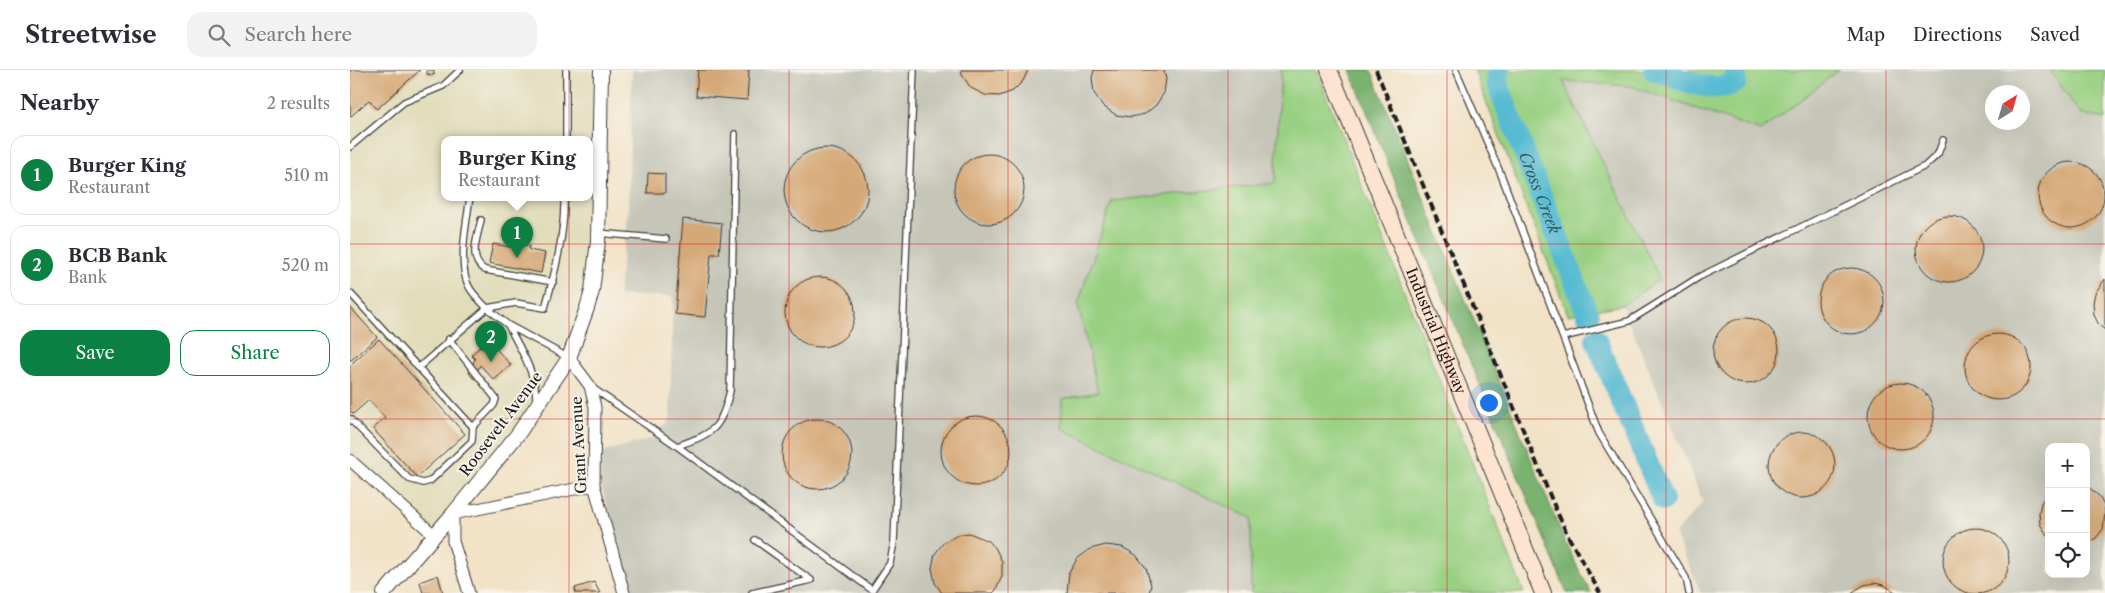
<!DOCTYPE html>
<meta charset="utf-8">
<style>
:root{--surface:#fff;--page:#f2f2f3;--text:#2b2b33;--muted:#7c7c81;--line:#e1e1e2;--accent:#0b8043}
body{margin:0;font-family:"Libre Caslon Text",serif;background:var(--page);color:var(--text)}
.controls{position:absolute;right:15px;bottom:15px;display:grid;overflow:hidden;border-radius:10px;box-shadow:0 5px 20px #0002}
.controls button{width:45px;height:45px;display:grid;place-items:center;padding:0;border:0;border-bottom:1px solid var(--line);background:var(--surface);color:var(--text);font:25px sans-serif}
.compass{position:absolute;left:1635px;top:15px;width:45px;height:45px;border-radius:50%;background:var(--surface);box-shadow:0 5px 20px #0002;rotate:37deg}
.you{position:absolute;left:1138px;top:332px;width:18px;height:18px;margin:-12px;border:4px solid #fff;border-radius:50%;background:#1a73e8;box-shadow:0 0 0 8px #1a73e833}
.badge{display:grid;place-items:center;width:32px;height:32px;border-radius:50%;background:var(--accent);color:#fff;font-size:16px;font-weight:700}
.pin{position:absolute;translate:-50% -41px;filter:drop-shadow(0 1px 2px #0008)}
.pin::after{content:'';position:absolute;top:26px;width:18px;height:15px;background:inherit;clip-path:polygon(0 0,100% 0,50% 100%)}
.popup{position:absolute;left:91px;top:66px;width:152px;height:65px;box-sizing:border-box;display:grid;place-content:center;border-radius:10px;background:var(--surface);filter:drop-shadow(0 1px 4px #0005);font-size:16px;white-space:nowrap;color:var(--muted)}
.popup b{font-size:19px;color:var(--text)}
.popup::after{content:'';position:absolute;left:50%;top:100%;margin-left:-10px;border:10px solid transparent;border-top-color:var(--surface)}
.list{margin:0;padding:0;list-style:none}
h2{display:flex;justify-content:space-between;align-items:center;height:65px;margin:0;padding:0 20px;font-size:21px}
h2 small{font-size:16px;font-weight:400;color:var(--muted)}
.list li{display:grid;grid-template-columns:32px 1fr auto;gap:15px;align-items:center;box-sizing:border-box;height:80px;margin:0 10px 10px;padding:0 10px;border:1px solid var(--line);border-radius:15px}
.list b{display:block;font-size:19px;white-space:nowrap}
.list p{margin:0;font-size:16px;white-space:nowrap;color:var(--muted)}
.list em{font-size:16px;font-style:normal;color:var(--muted)}
.actions{display:flex;gap:10px;padding:15px 20px}
.actions a{flex:1;padding:11px 0;border:1px solid var(--accent);border-radius:15px;text-align:center;font-size:18px;color:var(--accent)}
.actions .main{background:var(--accent);color:#fff}
.icon{flex:none;width:28px;height:28px;fill:none;stroke:currentColor;stroke-width:2;stroke-linecap:round;stroke-linejoin:round}
.map{position:relative;flex:none;width:1755px;height:523px;overflow:hidden}
header{display:flex;align-items:center;gap:30px;box-sizing:border-box;height:70px;padding:0 25px;background:var(--surface);border-bottom:1px solid var(--line)}
header strong{font-size:24px}
nav{display:flex;gap:28px;margin-inline-start:auto;font-size:18px}
.search{width:350px;height:45px;background:var(--page);display:flex;align-items:center;gap:12px;box-sizing:border-box;padding:0 18px;border-radius:15px;color:var(--muted);font-size:19px}
main{display:flex}
aside{flex:1;background:var(--surface)}
.map>svg:first-child{display:block}
.built{fill:#e1dcba;fill-rule:evenodd}
.industrial{fill:#c5c5b8;fill-rule:evenodd}
.green{fill:#99d082;stroke:#5a764f}
.forest{fill:#7ab270;stroke:#4b6746}
.lines{fill:none;stroke-linecap:round;stroke-linejoin:round}
.river{stroke:#54bad2;stroke-width:22}
.building{fill:#d5a877}
.service-casing{stroke:#3c3a36;stroke-width:8}
.minor-casing{stroke:#3c3a36;stroke-width:13}
.tertiary-casing{stroke:#3c3a36;stroke-width:16}
.secondary-casing{stroke:#3c3a36;stroke-width:18}
.service{stroke:#fff;stroke-width:5.5}
.minor{stroke:#fff;stroke-width:11}
.tertiary{stroke:#fff;stroke-width:14}
.secondary{stroke:#fde4d1;stroke-width:16}
.rail{stroke:#1c1c1c;stroke-width:4;stroke-dasharray:8 4;stroke-linecap:butt}
.grid{fill:none;stroke:#d62828;stroke-width:1;stroke-opacity:0.55}
.labels{text-anchor:middle;stroke-width:4;stroke-linejoin:round;paint-order:stroke}
.street-label{font-size:15px;fill:#1c1c1c;stroke:#f7f3e8}
.water-label{font-size:16px;font-style:italic;fill:#325b65;stroke:#f7f3e8}
</style>
<header>
<strong>Streetwise</strong>
<div class="search"><svg class="icon" aria-label="search" viewBox="0 0 24 24"><circle cx="10" cy="10" r="6"/><path d="M15 15l6 6"/></svg>Search here</div>
<nav><a>Map</a><a>Directions</a><a>Saved</a></nav>
</header>
<main>
<aside>
<h2>Nearby<small>2 results</small></h2>
<ul class="list">
<li><span class="badge">1</span><div><b>Burger King</b><p>Restaurant</p></div><em>510 m</em></li>
<li><span class="badge">2</span><div><b>BCB Bank</b><p>Bank</p></div><em>520 m</em></li>
</ul>
<div class="actions"><a class="main">Save</a><a>Share</a></div>
</aside>
<div class="map">
<svg width="1755" height="523" viewBox="0 0 1755 523">
<rect width="100%" height="100%" fill="#f7f3e8"/>
<filter id="ink" filterUnits="userSpaceOnUse"><feTurbulence type="fractalNoise" baseFrequency=".02" numOctaves="2"/><feDisplacementMap in="SourceGraphic" scale="10" xChannelSelector="R" yChannelSelector="G"/><feConvolveMatrix kernelMatrix="1 2 1 2 8 2 1 2 1" color-interpolation-filters="sRGB"/></filter>
<filter id="wash" filterUnits="userSpaceOnUse"><feTurbulence type="fractalNoise" baseFrequency=".0096" numOctaves="4" result="noise"/><feDisplacementMap in="SourceGraphic" scale="20" xChannelSelector="R" yChannelSelector="G"/><feGaussianBlur stdDeviation="1.12" result="paint"/><feColorMatrix in="noise" values="0 0 0 0 0 0 0 0 0 0 0 0 0 0 0 0 0 1.4 0 .05"/><feComposite in="paint" operator="in"/></filter>
<g filter="url(#wash)">
<rect width="100%" height="100%" fill="#f2e2c7"/>
<path class="built" d="M0 0H251L248 171 219 288 84 465 0 390ZM94 69H240V127H94Z"/>
<path class="industrial" d="M282 0H931L925 113 762 131 728 234 749 323 712 329 711 358 901 448V523H283L250 412 252 382 304 368 320 350 323 226H268L278 142Z
M1489 0H1700L1730 44 1755 49 1754 338 1755 523H1351L1325 464 1353 432 1272 235 1310 208 1212 11 1280 16 1411 61ZM1642 22H1672V52H1642ZM1699 377H1736V504H1699Z"/>
<path class="green" d="M931 0H966L1174 523H901V448L711 358 712 329 748 322 728 234 762 131 925 113Z
M1124 0H1489L1411 61 1280 16 1213 11 1310 209 1272 235 1218 245Z
M1700 0H1755V49L1730 44Z"/>
<path class="forest" d="M1000 0H1021L1216 474 1241 523H1217L1056 138Z"/>
<g class="lines">
<g class="river">
<path id="s1" d="M1149 0 1147 13 1238 245"/>
<path d="M1304 0C1327 7 1364 26 1386 12L1385 0"/>
<path d="M1246 270 1313 430"/>
</g>
</g>
<g id="blocks">
<path class="building" d="M0 0H70L27 39 19 30 0 47Z
M77 0H84V5L77 4Z
M348 0H399L397 30 346 26Z
M611 0H678L673 11 663 21 649 26 635 25 621 18 612 5Z
M744 0H814L816 9 814 23 806 35 795 44 781 47 766 45 753 36 744 23 742 8Z
M434 120a42 42 0 1 1 84 0a42 42 0 1 1-84 0Z
M604 119a35 35 0 1 1 70 0a35 35 0 1 1-70 0Z
M1688 125a33 33 0 1 1 66 0a33 33 0 1 1-66 0Z
M298 103 315 104V123H297Z
M1566 179a33 33 0 1 1 66 0a33 33 0 1 1-66 0Z
M333 149 372 153 369 184H361L355 247 325 244Z
M161 173 179 176V180L195 183 191 203 139 193 143 174 160 177Z
M1468 231a33 33 0 1 1 66 0a33 33 0 1 1-66 0Z
M435 242a35 35 0 1 1 70 0a35 35 0 1 1-70 0Z
M1755 209V260L1749 255 1744 245 1743 233 1745 223Z
M0 237 27 267 0 291Z
M1363 281a33 33 0 1 1 66 0a33 33 0 1 1-66 0Z
M1615 297a33 33 0 1 1 66 0a33 33 0 1 1-66 0Z
M29 269 115 364 67 407 23 359 35 348 19 330 3 344 0 341V295Z
M138 270 161 295 144 310 130 295 124 309 119 303 125 289 121 285Z
M1518 346a33 33 0 1 1 66 0a33 33 0 1 1-66 0Z
M591 381a35 35 0 1 1 70 0a35 35 0 1 1-70 0Z
M432 384a35 35 0 1 1 70 0a35 35 0 1 1-70 0Z
M1419 395a33 33 0 1 1 66 0a33 33 0 1 1-66 0Z
M1736 415 1749 426 1754 436 1755 443 1753 459 1746 468 1736 475Z
M1699 421V468L1690 454 1689 443 1691 433Z
M1593 491a33 33 0 1 1 66 0a33 33 0 1 1-66 0Z
M619 463 639 471 646 479 652 492V506L646 520 643 523H592L585 513 582 498 585 484 594 472 608 465Z
M756 475 772 477 786 485 796 498 801 515 799 523H717L719 503 727 489 740 479Z
M88 505 93 523H73L70 512Z
M244 512 250 523H226L225 518Z
M1524 513 1534 515 1547 523H1501L1514 515Z"/>
</g>
</g>
<g filter="url(#ink)">
<use href="#blocks" fill-opacity="0" stroke="#3c3a36" stroke-width="1"/>
<g class="lines">
<g class="service-casing">
<path id="service" d="M216 0V69
M1106 0 1152 107 1249 363 1336 508 1339 523
M0 77 54 32 93 16 110 0
M120 127C117 151 106 199 121 220 125 226 131 232 137 238L166 233 195 238C205 203 215 164 214 127
M131 150C128 166 117 190 135 200L203 212
M248 163 316 169
M0 223 123 357
M158 255C170 279 187 304 186 332
M1213 267 1279 251 1349 207 1575 96 1588 84 1593 70
M68 298 137 238 158 255 219 288
M241 317 327 376 522 520 540 493 544 472C552 315 556 157 564 0
M0 349 59 409 73 413 80 411 122 371 123 357 144 335 146 329 99 269
M327 376C364 363 370 360 380 321L385 64
M402 523 461 510 405 470"/>
</g>
<g class="minor-casing">
<path id="minor" d="M219 288 240 316 245 337 244 415 274 523
M0 390 84 465
M119 523 103 471V444L244 415"/>
</g>
<g class="tertiary-casing">
<path id="tertiary" d="M34 523 103 444 168 364 219 288 237 238 242 221 248 171 251 0"/>
</g>
<g class="secondary-casing">
<g id="secondary">
<path id="s2" d="M979 0 1193 523"/>
</g>
</g>
<use href="#service" class="service"/>
<use href="#minor" class="minor"/>
<use href="#tertiary" class="tertiary"/>
<use href="#secondary" class="secondary"/>
<path class="rail" d="M1026 0 1203 433 1218 466 1250 523"/>
</g>
</g>
<path class="grid" d="M219 0V523M439 0V523M658 0V523M878 0V523M1097 0V523M1316 0V523M1536 0V523M0 174H1755M0 349H1755"/>
<g class="labels">
<g class="street-label">
<text dy="5" stroke="none"><textPath href="#s2" startOffset="282">Industrial Highway</textPath></text>
<text transform="translate(151 354) rotate(-53)" y="5">Roosevelt Avenue</text>
<text transform="translate(229 375) rotate(-93)" y="5">Grant Avenue</text>
</g>
<g class="water-label">
<text dy="6" stroke="none"><textPath href="#s1" startOffset="131">Cross Creek</textPath></text>
</g>
</g>
</svg>
<div class="controls">
<button>+</button>
<button>−</button>
<button><svg class="icon" aria-label="locate" viewBox="0 0 24 24"><circle cx="12" cy="12" r="6"/><path d="M12 2v4M12 18v4M2 12h4M18 12h4"/></svg></button>
</div>
<svg class="compass" viewBox="-18 -18 36 36"><path d="M0-13l5 13h-10z" fill="#e53935"/><path d="M0 13l5-13h-10z" fill="#7c7c81"/></svg>
<div class="you"></div>
<div class="pin badge" style="left:167px;top:188px">1</div>
<div class="popup"><b>Burger King</b>Restaurant</div>
<div class="pin badge" style="left:141px;top:292px">2</div>
</div>
</main>
